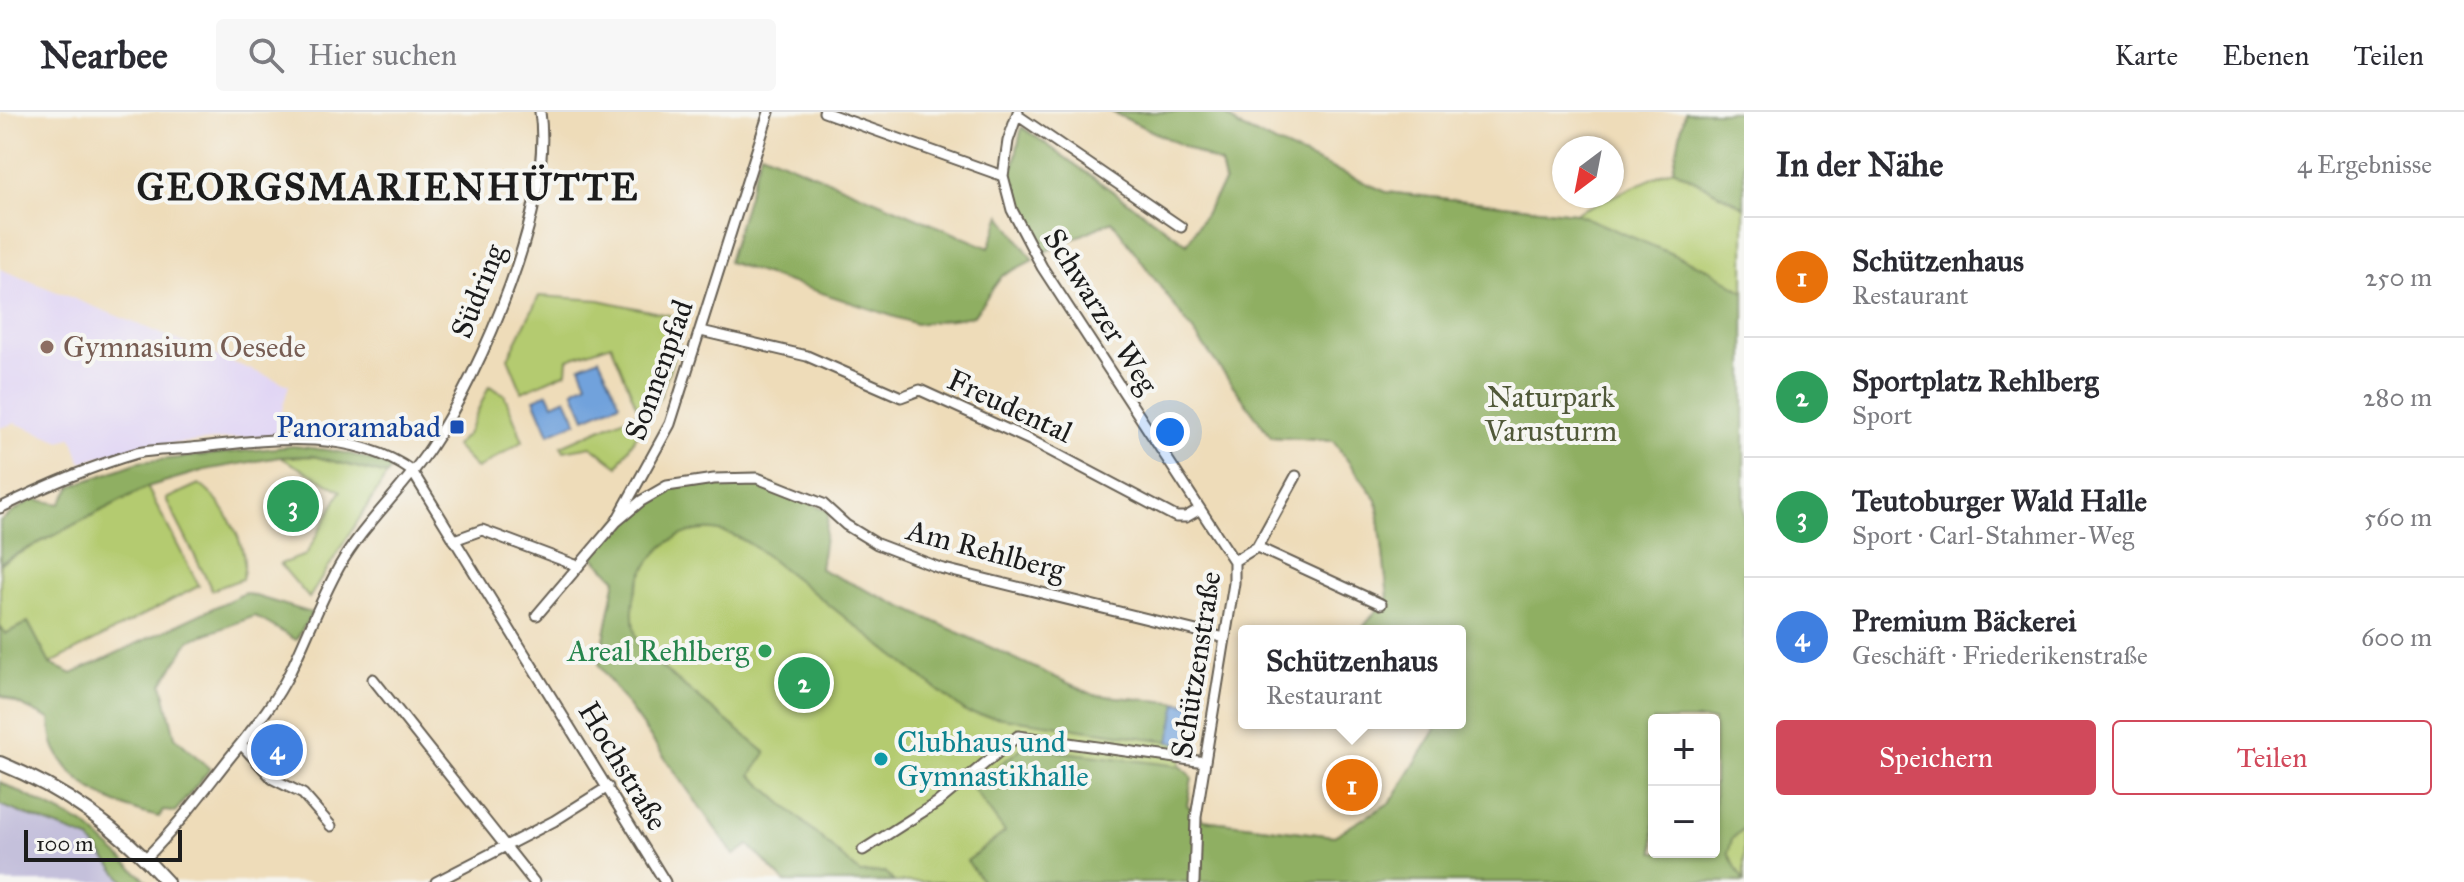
<!DOCTYPE html>
<html lang="de">
<meta charset="utf-8">
<style>
:root{--surface:#fff;--page:#f7f7f7;--text:#2b2b33;--muted:#7c7c81;--line:#e1e1e2;--accent:#d1495b}
body{margin:0;font-family:"IM FELL Great Primer",serif;background:var(--page);color:var(--text)}
.controls{position:absolute;right:24px;bottom:24px;display:grid;overflow:hidden;border-radius:8px;box-shadow:0 2px 6px #0004}
.controls button{width:72px;height:72px;display:grid;place-items:center;padding:0;border:0;border-bottom:2px solid var(--line);background:var(--surface);color:var(--text);font:40px sans-serif}
.compass{position:absolute;left:1552px;top:24px;width:72px;height:72px;border-radius:50%;background:var(--surface);box-shadow:0 2px 6px #0004;rotate:212deg}
.scale{position:absolute;left:24px;bottom:20px;width:158px;box-sizing:border-box;padding-left:8px;border:4px solid #1c1c1c;border-top:0;font-size:22px;line-height:28px;white-space:nowrap;color:#1c1c1c;-webkit-text-stroke:6px #f6f6f2;paint-order:stroke}
.you{position:absolute;left:1170px;top:320px;width:28px;height:28px;margin:-20px;border:6px solid #fff;border-radius:50%;background:#1a73e8;box-shadow:0 0 0 12px #1a73e833}
.badge{display:grid;place-items:center;width:52px;height:52px;border-radius:50%;background:var(--accent);color:#fff;font-size:26px;font-weight:700}
.pin{position:absolute;translate:-50% -50%;border:4px solid #fff;box-shadow:0 2px 8px #0006}
.popup{position:absolute;left:1238px;top:513px;width:228px;height:104px;box-sizing:border-box;display:grid;place-content:center;border-radius:8px;background:var(--surface);filter:drop-shadow(0 2px 6px #0005);font-size:26px;white-space:nowrap;color:var(--muted)}
.popup b{font-size:30px;color:var(--text)}
.popup::after{content:'';position:absolute;left:50%;top:100%;margin-left:-16px;border:16px solid transparent;border-top-color:var(--surface)}
.list{margin:0;padding:0;list-style:none}
h2{display:flex;justify-content:space-between;align-items:center;height:104px;margin:0;padding:0 32px;font-size:34px}
h2 small{font-size:26px;font-weight:400;color:var(--muted)}
.list li{display:grid;grid-template-columns:52px 1fr auto;gap:24px;align-items:center;box-sizing:border-box;height:120px;padding:0 32px;border-top:2px solid var(--line)}
.list b{display:block;font-size:30px;white-space:nowrap}
.list p{margin:0;font-size:26px;white-space:nowrap;color:var(--muted)}
.list em{font-size:26px;font-style:normal;color:var(--muted)}
.actions{display:flex;gap:16px;padding:24px 32px}
.actions a{flex:1;padding:18px 0;border:2px solid var(--accent);border-radius:8px;text-align:center;font-size:28px;color:var(--accent)}
.actions .main{background:var(--accent);color:#fff}
.icon{flex:none;width:44px;height:44px;fill:none;stroke:currentColor;stroke-width:2;stroke-linecap:round;stroke-linejoin:round}
.map{position:relative;flex:none;width:1744px;height:770px;overflow:hidden}
header{display:flex;align-items:center;gap:48px;box-sizing:border-box;height:112px;padding:0 40px;background:var(--surface);border-bottom:2px solid var(--line)}
header strong{font-size:38px}
nav{display:flex;gap:44px;margin-inline-start:auto;font-size:28px}
.search{width:560px;height:72px;background:var(--page);display:flex;align-items:center;gap:20px;box-sizing:border-box;padding:0 28px;border-radius:8px;color:var(--muted);font-size:30px}
main{display:flex}
aside{flex:1;background:var(--surface)}
.map>svg:first-child{display:block}
.built{fill:#e0d4f4}
.industrial{fill:#c4c0db}
.green{fill:#b4cb70;stroke:#687446;stroke-width:2;fill-rule:evenodd}
.forest{fill:#8faf62;stroke:#56663f;stroke-width:2;fill-rule:evenodd}
.water{fill:#71a2dc;stroke:#465f7c;stroke-width:2}
.lines{fill:none;stroke-linecap:round;stroke-linejoin:round}
.minor-casing{stroke:#665f53;stroke-width:13}
.secondary-casing{stroke:#665f53;stroke-width:16}
.minor{stroke:#fff;stroke-width:9}
.secondary{stroke:#fff;stroke-width:12}
.education-dot{fill:#8d6e63;stroke:#f6f6f2;stroke-width:3}
.transit-dot{fill:#1a4fb4;stroke:#f6f6f2;stroke-width:3}
.leisure-dot{fill:#2e9e5b;stroke:#f6f6f2;stroke-width:3}
.culture-dot{fill:#0f9aa8;stroke:#f6f6f2;stroke-width:3}
.labels{text-anchor:middle;stroke-width:8;stroke-linejoin:round;paint-order:stroke}
.street-label{font-size:30px;fill:#1c1c1c;stroke:#f6f6f2}
.education-label{font-size:30px;fill:#785e54;stroke:#f6f6f2;text-anchor:start}
.park-label{font-size:30px;fill:#515939;stroke:#f6f6f2}
.transit-label{font-size:30px;fill:#164399;stroke:#f6f6f2;text-anchor:end}
.leisure-label{font-size:30px;fill:#27864d;stroke:#f6f6f2;text-anchor:end}
.culture-label{font-size:30px;fill:#0d838f;stroke:#f6f6f2;text-anchor:start}
.district-label{font-size:38px;font-weight:bold;letter-spacing:2px;fill:#1c1c1c;stroke:#f6f6f2}
</style>
<header>
<strong>Nearbee</strong>
<div class="search"><svg class="icon" aria-label="search" viewBox="0 0 24 24"><circle cx="10" cy="10" r="6"/><path d="M15 15l6 6"/></svg>Hier suchen</div>
<nav><a>Karte</a><a>Ebenen</a><a>Teilen</a></nav>
</header>
<main>
<div class="map">
<svg width="1744" height="770" viewBox="0 0 1744 770">
<rect width="100%" height="100%" fill="#f6f6f2"/>
<filter id="ink" filterUnits="userSpaceOnUse"><feTurbulence type="fractalNoise" baseFrequency=".0125" numOctaves="2"/><feDisplacementMap in="SourceGraphic" scale="16" xChannelSelector="R" yChannelSelector="G"/><feConvolveMatrix kernelMatrix="1 2 1 2 8 2 1 2 1" color-interpolation-filters="sRGB"/></filter>
<filter id="wash" filterUnits="userSpaceOnUse"><feTurbulence type="fractalNoise" baseFrequency=".006" numOctaves="4" result="noise"/><feDisplacementMap in="SourceGraphic" scale="32" xChannelSelector="R" yChannelSelector="G"/><feGaussianBlur stdDeviation="1.8" result="paint"/><feColorMatrix in="noise" values="0 0 0 0 0 0 0 0 0 0 0 0 0 0 0 0 0 1.4 0 .05"/><feComposite in="paint" operator="in"/></filter>
<g filter="url(#wash)">
<rect width="100%" height="100%" fill="#eedcb9"/>
<path class="built" d="M0 157 289 273 275 323 133 335 81 351 72 325 61 329 15 311 0 316Z"/>
<path class="industrial" d="M0 693 89 727 125 770H0Z"/>
<path class="green" d="M1112 0H1224L1239 15 1386 80 1575 101 1673 57 1744 95V179L1737 175 1744 180V770H785L749 733 734 743 599 553 616 467 592 444 667 374 820 457 1094 583 1204 593 1197 632 1183 638 1180 653 1192 665 1187 693 1203 708 1334 724 1391 690 1440 611H1460V519H1360L1388 485 1377 388 1333 329 1271 325 1112 109 1040 142 1010 71 1022 15 1187 132 1225 69 1221 52ZM1654 608H1714V740H1654Z
M539 184 599 188 687 207 661 283 618 354 591 334 564 339 561 334 639 300 611 232 568 247 567 260 522 280 508 246Z
M489 274 504 282 523 329 477 357 455 334 468 321Z
M313 344 387 363 309 486 280 452 306 443 341 379 280 345Z
M199 372C224 390 252 437 242 467L212 478 166 387Z
M147 375 199 474 50 552 28 510 5 522 0 514V451Z"/>
<path class="forest" d="M1112 0H1224L1239 15 1386 80 1575 101 1710 158 1744 180V716L1732 727 1728 741 1744 770H983L967 749 1005 720 971 674 1023 635 1180 654 1192 665 1187 693 1203 708 1334 724 1391 690 1440 611H1460V519H1360L1388 485 1377 388 1333 329 1271 325 1112 109 1040 142 1010 71 1022 15 1187 132 1225 69 1221 52ZM1654 608H1714V740H1654Z
M1685 0H1744V95L1673 57Z
M761 40 989 136 1001 103 1033 148 1002 164 973 204 916 212 728 150Z
M294 334C329 338 360 341 391 356L387 363 313 344 280 345 205 358 147 375 0 451V409L33 387 60 392 72 374 139 350Z
M757 366 829 399 820 457 1094 583 1204 593 1197 632 1183 638V631L967 601 759 438C744 428 731 420 713 418 650 414 614 491 643 540L766 641 751 663 860 761 885 760 894 770H785L749 733 734 743 599 553 616 467 592 444 616 410 667 374Z
M245 481 312 501 296 528 255 504 190 528 162 572 175 625 210 657 175 700 163 699 159 705C121 697 73 675 56 638 51 629 51 617 50 607L0 583V514L5 522 28 510 50 552 72 562Z
M0 670 85 713 148 770H125L89 727 0 693Z"/>
<path class="water" d="M599 246 620 291 585 306 573 278 587 271 580 254Z
M548 281 553 292 566 286 577 310 549 322 534 287Z
M1177 591 1204 593 1197 632 1183 638V632L1169 630Z"/>
</g>
<g filter="url(#ink)">
<g class="lines">
<g class="minor-casing">
<path id="minor" d="M824 0 1003 64
M1018 0 1008 29 1003 64 1012 98 1042 155 1234 449
M1017 3 1181 115
M701 219 807 244 901 285 920 278 1030 328 1176 405H1186L1200 397
M0 396C45 374 89 355 137 341 154 337 174 338 192 336 265 328 348 314 412 359L665 770
M616 410 641 389 667 374 714 367 757 366 823 392 846 413 877 432 940 456 1225 526
M454 428 482 418 578 454
M1257 435 1381 492
M1234 449 1257 435 1296 364
M537 503 616 410 670 312 769 0
M373 567 534 770
M241 632 273 667 303 682 331 714
M863 738 938 690 1018 624 1205 650
M146 746C176 716 201 682 227 649 250 620 274 593 290 560 307 525 320 489 339 455 364 411 403 378 431 335 482 258 554 93 540 0
M436 770 554 709 608 675
M1194 770 1196 705 1234 471V449"/>
</g>
<g class="secondary-casing">
<path id="secondary" d="M0 651C66 678 120 717 167 770"/>
</g>
<use href="#minor" class="minor"/>
<use href="#secondary" class="secondary"/>
</g>
</g>
<circle class="education-dot" cx="47" cy="235" r="8"/>
<rect class="transit-dot" x="449" y="307" width="16" height="16" rx="4"/>
<circle class="leisure-dot" cx="765" cy="539" r="8"/>
<circle class="culture-dot" cx="881" cy="647" r="8"/>
<g class="labels">
<g class="street-label">
<text transform="translate(478 179) rotate(-68)" y="10">Südring</text>
<text transform="translate(1101 199) rotate(58)" y="10">Schwarzer Weg</text>
<text transform="translate(659 258) rotate(-70)" y="10">Sonnenpfad</text>
<text transform="translate(1010 294) rotate(25)" y="10">Freudental</text>
<text transform="translate(986 438) rotate(15)" y="10">Am Rehlberg</text>
<text transform="translate(1196 553) rotate(-81)" y="10">Schützenstraße</text>
<text transform="translate(623 654) rotate(59)" y="10">Hochstraße</text>
</g>
<g class="education-label">
<text x="63" y="245">Gymnasium Oesede</text>
</g>
<g class="park-label">
<text x="1551" y="295">Naturpark<tspan x="1551" dy="34">Varusturm</tspan></text>
</g>
<g class="transit-label">
<text x="441" y="325">Panoramabad</text>
</g>
<g class="leisure-label">
<text x="749" y="549">Areal Rehlberg</text>
</g>
<g class="culture-label">
<text x="897" y="640">Clubhaus und<tspan x="897" dy="34">Gymnastikhalle</tspan></text>
</g>
<g class="district-label">
<text x="388" y="88">GEORGSMARIENHÜTTE</text>
</g>
</g>
</svg>
<div class="controls">
<button>+</button>
<button>−</button>
</div>
<svg class="compass" viewBox="-18 -18 36 36"><path d="M0-13l5 13h-10z" fill="#e53935"/><path d="M0 13l5-13h-10z" fill="#7c7c81"/></svg>
<div class="scale">100 m</div>
<div class="you"></div>
<div class="pin badge" style="left:1352px;top:673px;background:#e8710a">1</div>
<div class="popup"><b>Schützenhaus</b>Restaurant</div>
<div class="pin badge" style="left:804px;top:571px;background:#2e9e5b">2</div>
<div class="pin badge" style="left:293px;top:394px;background:#2e9e5b">3</div>
<div class="pin badge" style="left:277px;top:638px;background:#3f7fe0">4</div>
</div>
<aside>
<h2>In der Nähe<small>4 Ergebnisse</small></h2>
<ul class="list">
<li><span class="badge" style="background:#e8710a">1</span><div><b>Schützenhaus</b><p>Restaurant</p></div><em>250 m</em></li>
<li><span class="badge" style="background:#2e9e5b">2</span><div><b>Sportplatz Rehlberg</b><p>Sport</p></div><em>280 m</em></li>
<li><span class="badge" style="background:#2e9e5b">3</span><div><b>Teutoburger Wald Halle</b><p>Sport · Carl-Stahmer-Weg</p></div><em>560 m</em></li>
<li><span class="badge" style="background:#3f7fe0">4</span><div><b>Premium Bäckerei</b><p>Geschäft · Friederikenstraße</p></div><em>600 m</em></li>
</ul>
<div class="actions"><a class="main">Speichern</a><a>Teilen</a></div>
</aside>
</main>
